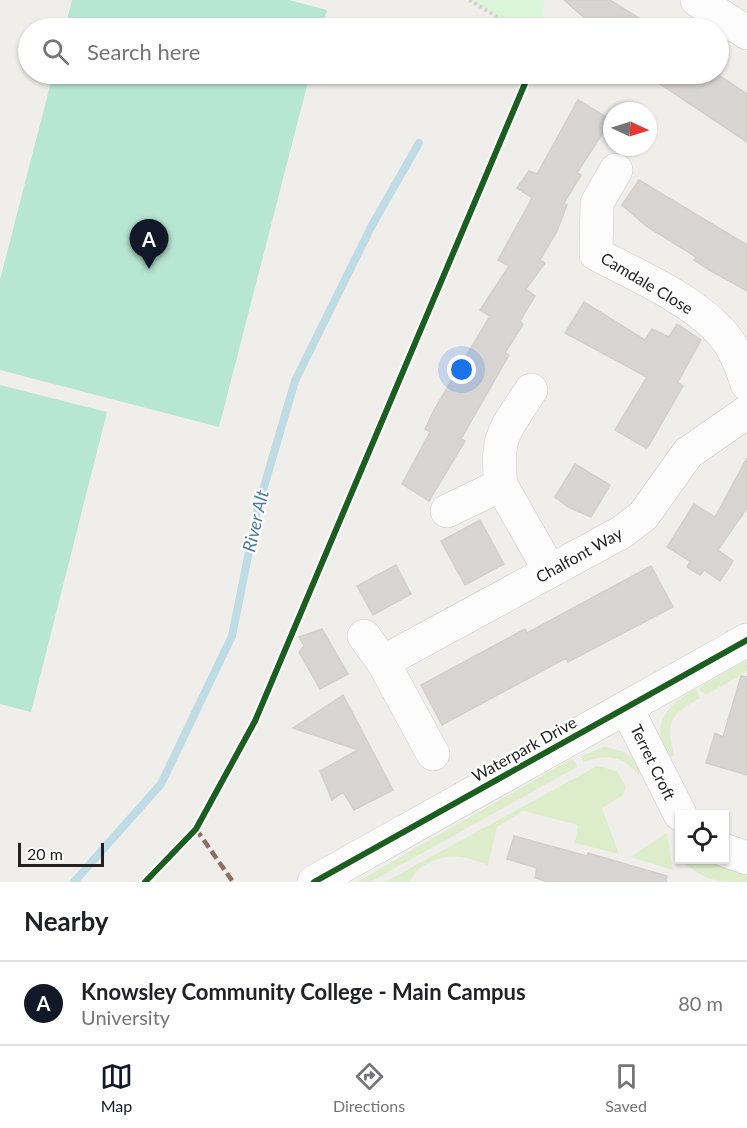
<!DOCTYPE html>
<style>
:root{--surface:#fff;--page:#f6f6f6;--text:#202124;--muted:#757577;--line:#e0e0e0;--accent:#111827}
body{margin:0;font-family:Lato,sans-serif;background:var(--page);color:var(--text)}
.controls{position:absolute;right:18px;bottom:18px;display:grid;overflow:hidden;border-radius:0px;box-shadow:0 2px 4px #0004}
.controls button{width:54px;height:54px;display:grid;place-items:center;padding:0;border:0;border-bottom:2px solid var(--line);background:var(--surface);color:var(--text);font:30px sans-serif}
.compass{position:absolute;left:603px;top:102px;width:54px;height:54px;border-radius:50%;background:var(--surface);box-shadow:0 2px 4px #0004;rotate:94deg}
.scale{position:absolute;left:18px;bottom:15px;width:86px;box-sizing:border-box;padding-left:6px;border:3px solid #222;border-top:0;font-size:16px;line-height:21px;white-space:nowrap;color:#222;-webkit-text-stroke:4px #fff;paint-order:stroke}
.you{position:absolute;left:462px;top:370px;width:21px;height:21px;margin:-15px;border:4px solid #fff;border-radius:50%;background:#1a73e8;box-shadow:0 0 0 9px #1a73e833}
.badge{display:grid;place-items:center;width:39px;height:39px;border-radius:50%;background:var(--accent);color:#fff;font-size:20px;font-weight:700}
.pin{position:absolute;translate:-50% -50px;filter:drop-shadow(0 2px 3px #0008)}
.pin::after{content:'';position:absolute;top:32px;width:21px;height:18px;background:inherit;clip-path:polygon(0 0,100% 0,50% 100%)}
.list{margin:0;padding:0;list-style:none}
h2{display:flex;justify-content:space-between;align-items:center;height:78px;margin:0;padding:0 24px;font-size:26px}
h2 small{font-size:20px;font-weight:400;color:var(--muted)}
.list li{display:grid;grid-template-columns:39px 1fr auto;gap:18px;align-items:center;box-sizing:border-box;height:84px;padding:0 24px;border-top:2px solid var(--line)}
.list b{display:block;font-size:22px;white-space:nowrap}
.list p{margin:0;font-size:20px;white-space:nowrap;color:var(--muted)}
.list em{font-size:20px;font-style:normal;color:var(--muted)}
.icon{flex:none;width:33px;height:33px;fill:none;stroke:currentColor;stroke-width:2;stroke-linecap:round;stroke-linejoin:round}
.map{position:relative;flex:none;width:747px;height:882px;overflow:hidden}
.search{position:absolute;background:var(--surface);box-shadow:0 2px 4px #0004;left:18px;right:18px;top:18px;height:66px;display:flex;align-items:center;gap:15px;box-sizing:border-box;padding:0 21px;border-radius:33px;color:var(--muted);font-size:22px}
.sheet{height:162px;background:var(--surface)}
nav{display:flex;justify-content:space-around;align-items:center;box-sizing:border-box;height:84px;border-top:2px solid var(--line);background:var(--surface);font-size:16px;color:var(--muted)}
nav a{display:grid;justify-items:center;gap:3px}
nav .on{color:var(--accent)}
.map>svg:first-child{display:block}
.grass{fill:#ddeccb}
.park{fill:#daf5da}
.pitch{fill:#b7e6d2}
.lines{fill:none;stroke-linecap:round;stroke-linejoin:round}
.stream{stroke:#bfdbe3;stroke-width:8}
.building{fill:#d7d4d2;stroke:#d3d0cc;stroke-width:1.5}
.minor-casing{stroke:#c9c8c7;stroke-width:34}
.path{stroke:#dccecd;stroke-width:4;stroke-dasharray:3 3;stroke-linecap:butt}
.minor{stroke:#fdfcfc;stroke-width:33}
.quiet{stroke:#8d6e63;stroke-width:4.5;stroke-dasharray:9 4.5;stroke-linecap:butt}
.cycleway-casing{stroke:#fff;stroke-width:10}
.cycleway{stroke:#1b5e20;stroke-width:6}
.labels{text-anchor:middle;stroke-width:4.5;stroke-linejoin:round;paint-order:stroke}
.street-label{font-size:16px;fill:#222;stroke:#fff}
.water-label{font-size:18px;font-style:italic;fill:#4a7aab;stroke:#fff}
</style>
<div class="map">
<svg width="747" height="882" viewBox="0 0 747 882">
<rect width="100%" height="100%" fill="#f0eeeb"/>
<path class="grass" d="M747 660V671L706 695 700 690 701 686Z
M696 689 700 698C671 714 665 722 674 755L666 758C651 725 666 704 696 689Z
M604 747C622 749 633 756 645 770L638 775C624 755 604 754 584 762L581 756Z
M571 759 575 761 577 767 370 882H357Z
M597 766 617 771 626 787 623 795 602 808 619 854 575 843 578 825 523 811 497 827 488 865C480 862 470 858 461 857 443 854 416 864 410 882H385Z
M667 833 673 870 630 857Z
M681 860H707L747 872V882C714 882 706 881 681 860Z"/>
<path class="park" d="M469 0H544L542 28H516Z"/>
<path class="pitch" d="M72 0H289L327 10 322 28H65Z
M53 74H310L219 427 0 370V280Z
M0 385 107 412 31 712 0 704Z"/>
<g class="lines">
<path class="stream" d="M74 882 161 784 232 636 258 507 295 381 371 227 419 143"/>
</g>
<path class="building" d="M564 0H610L655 28H596Z
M645 74H717L747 94V142Z
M578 100 611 120 577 173 581 175 564 203 567 205 557 231 540 260 545 263 526 289 535 296 520 321 523 324 505 353 509 355 461 439 465 441 429 501 402 484 430 432 425 429 434 410 490 316 480 310 509 266 498 260 532 198 517 188 529 171 537 174Z
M639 180 747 245V291L711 271 694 260 696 257 646 226 622 205Z
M584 302 645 340 652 329 669 337 677 324 701 340 678 382 683 386 648 447 646 448 615 430 647 377 565 333Z
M747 458V508L718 550 733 561 720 581 704 570 700 575 687 567 690 561 667 547 694 504 715 517Z
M575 464 610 485 591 517 568 507 555 497Z
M480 520 504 564 465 585 441 541Z
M396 565 411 594 373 615 357 586Z
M651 566 673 607 568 662 566 658 442 725 421 685 525 629 527 633Z
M322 629 348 674 320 689 299 652 304 646 299 637Z
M741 676 747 677V775L706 763 715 733 723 737Z
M343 695 393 790 354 810 343 792 332 800 320 771 358 750 293 728Z
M514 836 587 856 588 853 667 876 666 882H548L535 878 537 868 507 859Z"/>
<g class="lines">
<g class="minor-casing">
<path id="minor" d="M697 0 747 33
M616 170 597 203 596 254C634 274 689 298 719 330 732 343 742 366 747 384
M501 485 550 571
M447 511 501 485C495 435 505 431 531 390
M364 636 383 662 433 754
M383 662 622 532 643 516 688 453 747 412
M627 709 680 814
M724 850 747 858
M314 882 747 640"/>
</g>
<path class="path" d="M469 0 516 28"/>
<use href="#minor" class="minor"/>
<path class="quiet" d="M196 829 233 882"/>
<g class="cycleway-casing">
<path id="cycleway" d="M145 882 196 829 255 721 529 74
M314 882 747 640"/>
</g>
<use href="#cycleway" class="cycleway"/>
</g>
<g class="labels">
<g class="street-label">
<text transform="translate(647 283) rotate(31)" y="6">Camdale Close</text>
<text transform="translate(579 555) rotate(-29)" y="6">Chalfont Way</text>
<text transform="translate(524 749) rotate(-29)" y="6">Waterpark Drive</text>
<text transform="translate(653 762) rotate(64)" y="6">Terret Croft</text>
</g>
<g class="water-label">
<text transform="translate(256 521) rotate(-77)" y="6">River Alt</text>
</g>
</g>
</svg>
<div class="controls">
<button><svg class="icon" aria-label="locate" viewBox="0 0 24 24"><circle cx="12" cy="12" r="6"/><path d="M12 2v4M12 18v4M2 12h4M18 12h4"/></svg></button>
</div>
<svg class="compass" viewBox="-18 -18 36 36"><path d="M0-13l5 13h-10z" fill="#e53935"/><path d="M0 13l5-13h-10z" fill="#757577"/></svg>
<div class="scale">20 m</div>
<div class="you"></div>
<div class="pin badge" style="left:149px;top:269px">A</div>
<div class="search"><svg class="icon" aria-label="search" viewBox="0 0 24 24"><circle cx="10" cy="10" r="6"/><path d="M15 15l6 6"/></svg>Search here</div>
</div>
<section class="sheet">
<h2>Nearby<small></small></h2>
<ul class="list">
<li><span class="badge">A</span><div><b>Knowsley Community College - Main Campus</b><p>University</p></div><em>80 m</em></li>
</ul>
</section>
<nav>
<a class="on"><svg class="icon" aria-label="map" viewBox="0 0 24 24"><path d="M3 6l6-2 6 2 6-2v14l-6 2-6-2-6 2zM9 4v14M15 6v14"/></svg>Map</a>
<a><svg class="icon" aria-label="directions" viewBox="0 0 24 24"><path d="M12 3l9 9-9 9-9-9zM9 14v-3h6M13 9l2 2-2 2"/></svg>Directions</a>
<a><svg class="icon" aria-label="saved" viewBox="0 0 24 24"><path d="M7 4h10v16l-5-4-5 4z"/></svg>Saved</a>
</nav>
